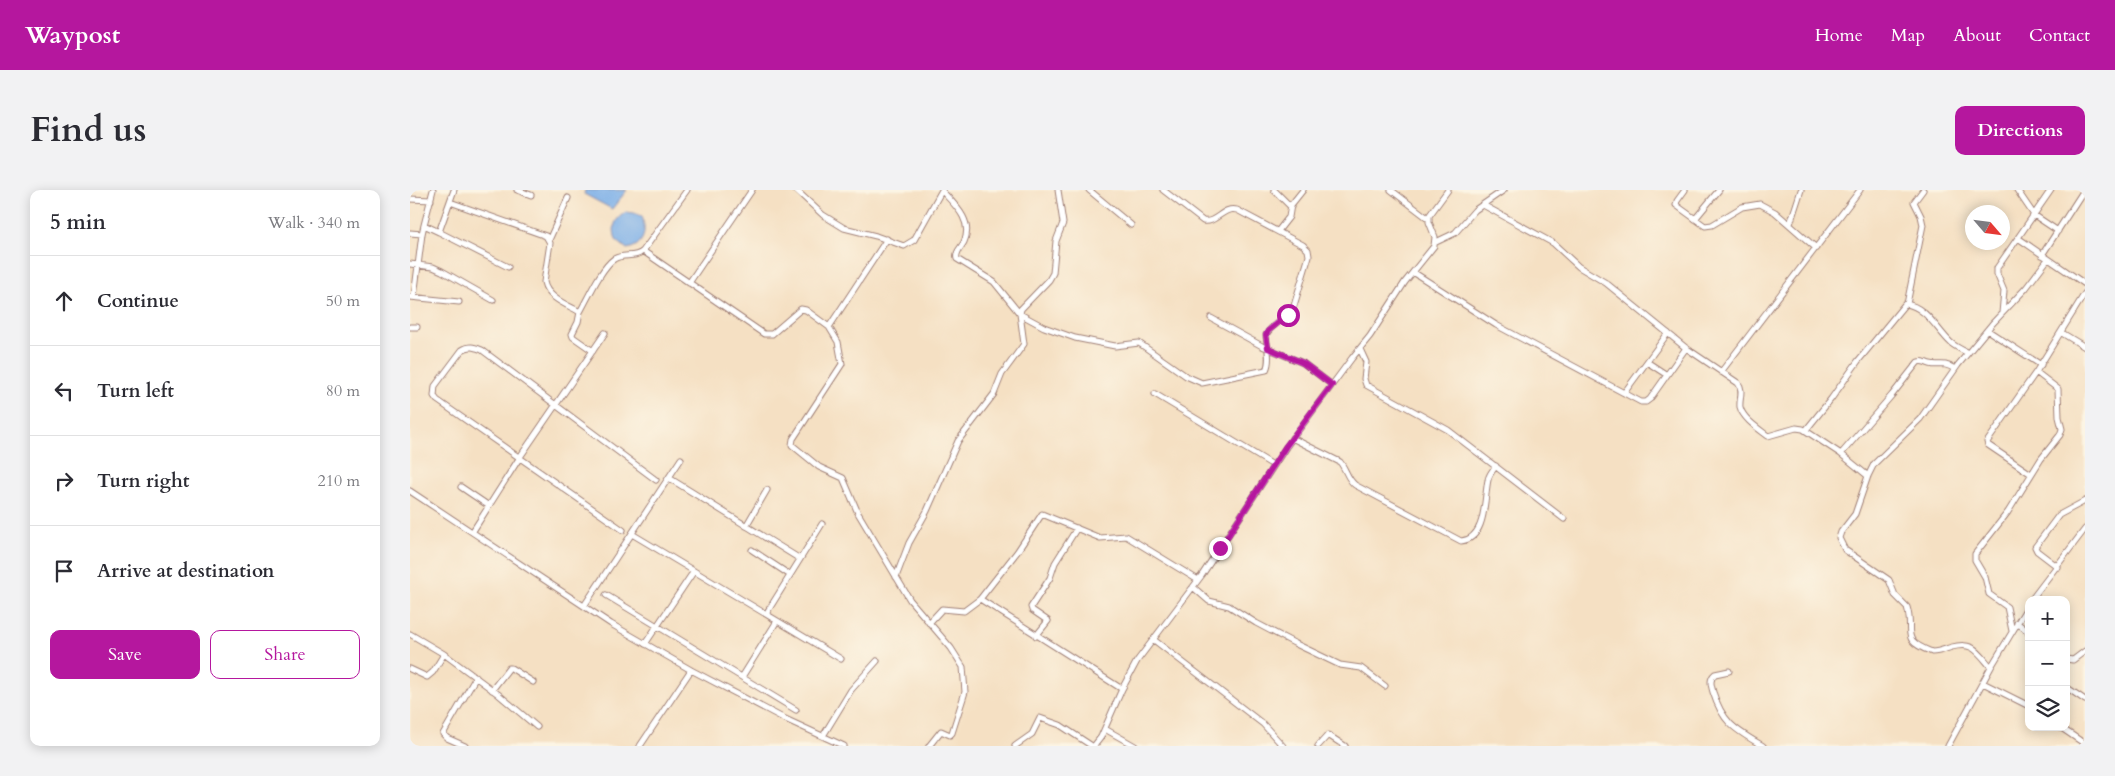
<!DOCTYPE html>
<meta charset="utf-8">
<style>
:root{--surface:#fff;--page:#f2f2f3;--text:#2b2b33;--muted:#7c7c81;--line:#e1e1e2;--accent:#b5179e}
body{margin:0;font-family:Cardo,serif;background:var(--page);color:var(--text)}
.controls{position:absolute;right:15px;bottom:15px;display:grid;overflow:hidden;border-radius:10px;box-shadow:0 2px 12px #0003}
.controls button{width:45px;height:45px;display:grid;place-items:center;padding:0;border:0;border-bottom:1px solid var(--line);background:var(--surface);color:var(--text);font:25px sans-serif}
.compass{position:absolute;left:1555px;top:15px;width:45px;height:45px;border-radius:50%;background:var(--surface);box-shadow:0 2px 12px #0003;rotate:118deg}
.stop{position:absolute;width:15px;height:15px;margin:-11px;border:4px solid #b5179e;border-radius:50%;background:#fff}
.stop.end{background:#b5179e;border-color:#fff;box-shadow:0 1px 5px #0008}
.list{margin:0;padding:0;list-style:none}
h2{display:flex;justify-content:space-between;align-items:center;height:65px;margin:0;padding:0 20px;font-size:21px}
h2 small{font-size:16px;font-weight:400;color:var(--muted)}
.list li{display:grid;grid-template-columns:32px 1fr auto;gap:15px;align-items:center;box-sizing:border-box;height:90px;padding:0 20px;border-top:1px solid var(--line)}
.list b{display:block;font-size:19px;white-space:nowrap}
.list em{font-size:16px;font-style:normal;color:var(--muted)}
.actions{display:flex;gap:10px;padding:15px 20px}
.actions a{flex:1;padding:11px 0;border:1px solid var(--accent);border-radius:10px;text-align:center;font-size:18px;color:var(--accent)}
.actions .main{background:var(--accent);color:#fff}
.icon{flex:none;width:28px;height:28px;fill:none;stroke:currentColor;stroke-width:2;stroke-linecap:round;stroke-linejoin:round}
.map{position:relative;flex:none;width:1675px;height:556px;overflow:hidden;border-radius:10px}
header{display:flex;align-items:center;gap:30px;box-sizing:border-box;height:70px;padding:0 25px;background:var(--accent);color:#fff}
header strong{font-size:24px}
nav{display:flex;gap:28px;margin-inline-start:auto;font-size:18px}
.intro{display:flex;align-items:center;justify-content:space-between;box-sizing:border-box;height:120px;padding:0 30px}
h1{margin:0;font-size:35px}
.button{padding:12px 22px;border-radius:10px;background:var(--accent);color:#fff;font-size:18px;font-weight:700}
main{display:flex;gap:30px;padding:0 30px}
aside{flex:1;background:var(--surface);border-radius:10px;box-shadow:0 2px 12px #0003}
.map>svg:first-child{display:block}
.water{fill:#7cafe8;stroke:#63678a}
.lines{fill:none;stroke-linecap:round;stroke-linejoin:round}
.street-casing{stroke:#a08077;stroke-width:7}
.street{stroke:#fff;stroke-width:5}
.route{stroke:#b5179e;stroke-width:6}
</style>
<header>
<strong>Waypost</strong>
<nav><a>Home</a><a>Map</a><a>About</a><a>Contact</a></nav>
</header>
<div class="intro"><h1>Find us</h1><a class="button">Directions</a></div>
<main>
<aside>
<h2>5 min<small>Walk · 340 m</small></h2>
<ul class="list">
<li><svg class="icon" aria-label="ahead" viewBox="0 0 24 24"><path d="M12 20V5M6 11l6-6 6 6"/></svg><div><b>Continue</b></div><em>50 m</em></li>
<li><svg class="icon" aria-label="left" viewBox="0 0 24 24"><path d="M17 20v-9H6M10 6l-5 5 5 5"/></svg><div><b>Turn left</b></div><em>80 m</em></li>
<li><svg class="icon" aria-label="right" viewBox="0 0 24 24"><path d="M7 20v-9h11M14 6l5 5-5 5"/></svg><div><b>Turn right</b></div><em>210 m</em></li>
<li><svg class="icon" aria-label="arrive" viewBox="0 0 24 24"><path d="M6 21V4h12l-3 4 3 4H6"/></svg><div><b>Arrive at destination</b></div></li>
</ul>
<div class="actions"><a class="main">Save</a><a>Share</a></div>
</aside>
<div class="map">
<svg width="1675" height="556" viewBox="0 0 1675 556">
<rect width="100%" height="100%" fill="#fcf5e5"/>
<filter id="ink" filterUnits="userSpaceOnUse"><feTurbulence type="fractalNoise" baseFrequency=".02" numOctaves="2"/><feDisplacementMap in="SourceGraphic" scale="10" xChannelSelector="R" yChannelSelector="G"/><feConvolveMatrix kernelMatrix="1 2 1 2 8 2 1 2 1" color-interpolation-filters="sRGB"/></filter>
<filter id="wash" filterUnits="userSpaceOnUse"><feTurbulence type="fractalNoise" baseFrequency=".0096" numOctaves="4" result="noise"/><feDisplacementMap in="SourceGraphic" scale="20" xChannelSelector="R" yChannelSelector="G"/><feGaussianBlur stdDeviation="1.12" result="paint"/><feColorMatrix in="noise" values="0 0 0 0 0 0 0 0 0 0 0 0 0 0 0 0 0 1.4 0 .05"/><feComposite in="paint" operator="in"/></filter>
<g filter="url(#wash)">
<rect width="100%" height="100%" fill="#f5e0c3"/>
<path class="water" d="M175 0H217L202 19 174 4Z
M216 22 224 23 232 26C237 42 234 56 217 59L206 50C202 36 204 30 216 22Z"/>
</g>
<g filter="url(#ink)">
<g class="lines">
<g class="street-casing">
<path id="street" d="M23 0 14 35 29 42 44 0
M107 0 121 5
M386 0 413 25 434 38 466 46 494 56 504 50 532 0
M679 0 721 35
M864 0 881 17
M981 0 1019 29
M1275 0 1267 11 1266 15 1295 36 1302 35 1332 17 1350 14 1365 22 1406 58
M1607 0 1624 25 1648 41
M532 1C544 14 564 31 554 52 551 58 545 62 547 69L584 92 610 124 634 137 665 148 705 156 729 153 776 186 792 193 856 180C861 171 857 156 856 145 862 133 876 130 883 119L899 66 898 60 893 55 827 20C813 16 806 34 793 31L753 0
M0 9 21 10
M40 12 136 46 140 53 134 92C137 108 158 115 170 122 178 108 191 78 204 69 214 63 224 69 233 61L277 0
M1073 15 1143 53 1169 77 1196 93 1276 158 1328 193C1334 200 1329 209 1330 217 1333 229 1349 239 1358 246L1386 238 1393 239 1431 264 1458 286
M1285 29 1309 0
M1380 34 1391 0
M868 41 879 27 881 15 893 0
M29 42 98 77
M0 43 12 44 14 35
M1608 48 1675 94
M477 49 419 137 428 152 432 174 383 249 382 255 409 277 433 288 448 323 500 410 541 458 553 477 555 502 542 543 540 545 531 541 519 556
M139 50 158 8
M1026 52 1045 43 1065 20 1094 0
M233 61 354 144H362L391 119 396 120 419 137
M1632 65 1672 3
M0 74 23 77 32 81 83 110
M1003 82 1086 135 1231 212H1236L1240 209 1276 158
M279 93 342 0
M0 107 49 112
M4 107 12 44
M1497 114 1513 35 1511 26 1504 12 1513 0
M170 122 168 132 162 144 163 147 183 161
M1592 123 1594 101 1587 84V78L1641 0
M801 128 852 156 893 173 922 195
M0 137H7
M1577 140 1631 175
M1652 143 1675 157
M950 159 956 172 954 189 956 195 1038 240 1154 329
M1237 172 1257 185
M1311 182 1450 0
M1214 203 1258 143
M745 204 863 275
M1396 240 1421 209 1448 171 1495 114C1516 116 1527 140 1541 153 1546 157 1552 160 1558 163
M882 248 930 272C936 279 937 289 945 295L1051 351C1077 349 1074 307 1078 290 1079 284 1083 280 1086 276
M1431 264 1482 205 1508 172C1514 170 1515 173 1520 174 1531 177 1531 171 1545 179
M1621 284 1578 255 1577 252 1626 182 1675 103
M259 288 390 369
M51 297 79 316
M0 301 201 434 281 480 373 528 434 556
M336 336 357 300
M213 340 27 210 24 206 25 196 52 160C60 155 64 157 72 160L246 290
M63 341 110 267 195 143
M222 344 431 469
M342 360 380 385
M1648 377 1627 361 1625 357 1649 325 1675 311
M486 387 499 353 517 321 548 251 584 204 592 184 614 154 610 124 611 119 639 90 643 83 646 51 653 33 648 0
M783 397 799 411 819 416 846 433 884 453 930 475 951 478 975 496
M196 405 386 520
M570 409 712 499
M1621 410 1675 339
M174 416 271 269
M356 424 412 334
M519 433 532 419 554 421 570 409 607 362 632 324 690 348 716 346 788 390
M1607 433 1619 442
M1602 441 1597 417 1579 404 1575 387 1565 370V364L1598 322 1631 269 1650 245 1652 239 1649 227 1648 199 1626 182
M0 444 34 464
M626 446 638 431 622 420 621 417 640 388 645 373 667 338
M744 450 853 534 873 556
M235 454 284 381
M1656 469 1663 470 1675 461
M1581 477C1568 462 1563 451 1542 457 1535 459 1529 462 1522 462 1488 449 1505 443 1497 417L1485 405 1479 390 1435 360 1429 348 1431 342 1445 324 1458 286 1464 274 1510 229 1548 175 1582 134 1616 98 1638 69
M0 479 17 487 23 482 34 464 88 504 127 537
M1319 481 1305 484C1299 489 1301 495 1303 502 1313 534 1326 540 1353 556
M332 487 367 431
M1573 493 1619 516
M1656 497 1675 510
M82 500 99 478H101L123 492
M1650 537 1675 554
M695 539 725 556
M413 546 441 500 467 471
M55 556 37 548 33 544 66 487
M230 556 281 480
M605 556 622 544 630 528 650 535 682 556
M684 556 691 547 712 499 727 471 792 385 876 257 942 168 960 146 995 92 1024 56 1025 47 1019 32V26L1038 0
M908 556 918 545 935 556
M1538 556 1581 477 1619 414"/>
</g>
<use href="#street" class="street"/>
</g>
</g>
<g class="lines" filter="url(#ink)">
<path class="route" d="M810 358 876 256 922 195 893 173 858 158 856 145 858 141 878 125"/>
</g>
</svg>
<div class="controls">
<button>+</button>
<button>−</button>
<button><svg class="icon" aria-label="layers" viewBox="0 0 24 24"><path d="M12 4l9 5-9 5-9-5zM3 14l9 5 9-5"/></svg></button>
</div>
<svg class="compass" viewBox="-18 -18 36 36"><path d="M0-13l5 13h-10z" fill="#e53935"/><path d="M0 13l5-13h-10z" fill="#7c7c81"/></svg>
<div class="stop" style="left:878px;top:125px"></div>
<div class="stop end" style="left:810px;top:358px"></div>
</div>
</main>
